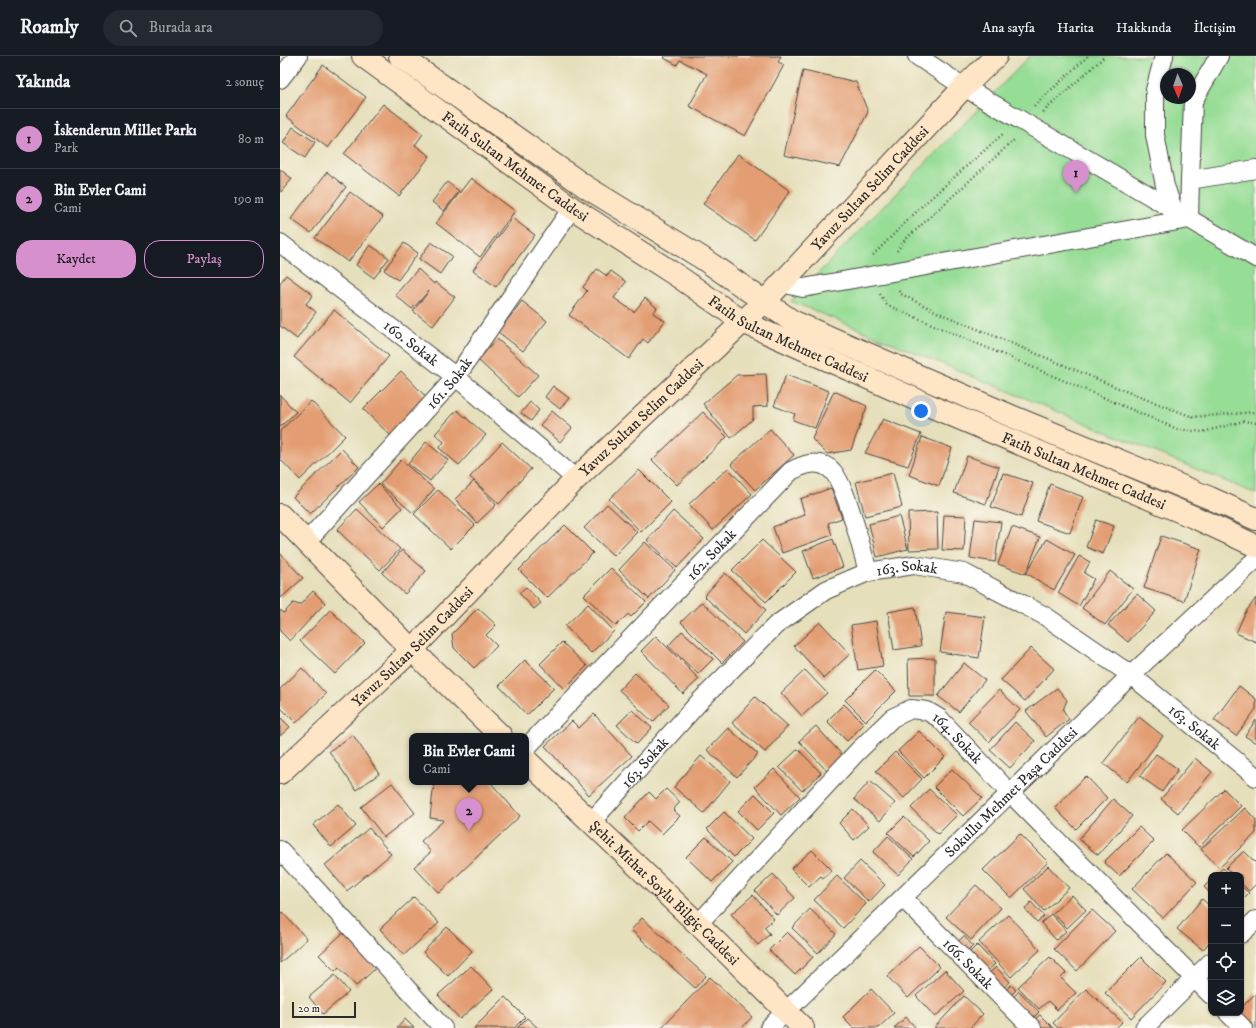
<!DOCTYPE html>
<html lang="tr">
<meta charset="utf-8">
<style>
:root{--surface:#171b24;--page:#242831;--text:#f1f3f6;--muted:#9ea1a6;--line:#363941;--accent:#d690ce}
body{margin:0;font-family:"IM FELL DW Pica",serif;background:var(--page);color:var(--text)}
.controls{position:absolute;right:12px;bottom:12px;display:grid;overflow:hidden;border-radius:8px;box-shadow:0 1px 3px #0004}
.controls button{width:36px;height:36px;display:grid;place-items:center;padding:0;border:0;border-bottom:1px solid var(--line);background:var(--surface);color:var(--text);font:20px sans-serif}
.compass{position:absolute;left:880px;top:12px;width:36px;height:36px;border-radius:50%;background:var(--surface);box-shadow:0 1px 3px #0004;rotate:178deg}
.scale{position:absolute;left:12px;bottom:10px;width:64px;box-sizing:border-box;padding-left:4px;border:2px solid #2b2b2b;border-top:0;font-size:11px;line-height:14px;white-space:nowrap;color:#2b2b2b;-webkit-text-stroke:3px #fbf7ec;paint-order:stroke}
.you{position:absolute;left:641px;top:355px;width:14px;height:14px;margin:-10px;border:3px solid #fff;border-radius:50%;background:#1a73e8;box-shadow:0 0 0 6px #1a73e833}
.badge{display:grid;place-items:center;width:26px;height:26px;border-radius:50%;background:var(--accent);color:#111;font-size:13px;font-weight:700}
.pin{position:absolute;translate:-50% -33px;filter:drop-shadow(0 1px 2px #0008)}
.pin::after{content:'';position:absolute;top:21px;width:14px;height:12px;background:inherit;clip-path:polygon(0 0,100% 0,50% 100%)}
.popup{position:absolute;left:129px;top:677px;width:120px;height:52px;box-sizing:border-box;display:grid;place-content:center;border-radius:8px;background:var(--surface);filter:drop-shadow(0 1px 3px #0005);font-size:13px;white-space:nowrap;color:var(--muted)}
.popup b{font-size:15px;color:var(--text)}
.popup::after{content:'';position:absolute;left:50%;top:100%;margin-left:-8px;border:8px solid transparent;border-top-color:var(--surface)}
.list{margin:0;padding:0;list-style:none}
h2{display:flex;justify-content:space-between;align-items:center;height:52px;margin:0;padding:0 16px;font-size:17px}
h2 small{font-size:13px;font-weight:400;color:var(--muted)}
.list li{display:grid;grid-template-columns:26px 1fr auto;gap:12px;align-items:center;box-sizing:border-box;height:60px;padding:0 16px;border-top:1px solid var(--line)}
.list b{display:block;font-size:15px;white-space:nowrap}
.list p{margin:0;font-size:13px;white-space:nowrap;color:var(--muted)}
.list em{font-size:13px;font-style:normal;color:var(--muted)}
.actions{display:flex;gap:8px;padding:12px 16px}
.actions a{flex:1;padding:9px 0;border:1px solid var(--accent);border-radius:16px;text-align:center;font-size:14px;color:var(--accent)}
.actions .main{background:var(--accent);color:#111}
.icon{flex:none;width:22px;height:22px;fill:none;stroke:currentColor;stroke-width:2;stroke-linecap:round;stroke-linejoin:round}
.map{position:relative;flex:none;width:976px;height:972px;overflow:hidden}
header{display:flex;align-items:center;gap:24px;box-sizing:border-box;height:56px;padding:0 20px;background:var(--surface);border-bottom:1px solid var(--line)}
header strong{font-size:19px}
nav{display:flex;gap:22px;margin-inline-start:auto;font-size:14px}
.search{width:280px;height:36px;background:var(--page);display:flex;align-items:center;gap:10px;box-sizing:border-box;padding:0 14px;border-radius:22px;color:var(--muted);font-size:15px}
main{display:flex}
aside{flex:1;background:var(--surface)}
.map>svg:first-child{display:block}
.park{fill:#96dd96;stroke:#608460;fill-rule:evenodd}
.building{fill:#e39d72}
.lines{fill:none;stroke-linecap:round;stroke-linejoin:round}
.street-casing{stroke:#474641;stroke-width:20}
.secondary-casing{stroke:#474641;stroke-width:24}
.path{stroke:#474641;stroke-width:2.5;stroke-dasharray:1 3;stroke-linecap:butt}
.street{stroke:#fff;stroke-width:18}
.secondary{stroke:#fee5c5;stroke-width:22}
.labels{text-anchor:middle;stroke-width:4;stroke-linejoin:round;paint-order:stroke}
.street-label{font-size:15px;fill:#2b2b2b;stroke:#fbf7ec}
</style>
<header>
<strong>Roamly</strong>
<div class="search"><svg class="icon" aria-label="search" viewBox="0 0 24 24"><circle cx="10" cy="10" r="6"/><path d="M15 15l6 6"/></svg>Burada ara</div>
<nav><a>Ana sayfa</a><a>Harita</a><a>Hakkında</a><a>İletişim</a></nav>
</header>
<main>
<aside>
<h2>Yakında<small>2 sonuç</small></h2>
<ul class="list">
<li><span class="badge">1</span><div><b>İskenderun Millet Parkı</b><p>Park</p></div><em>80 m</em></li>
<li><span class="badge">2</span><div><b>Bin Evler Cami</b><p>Cami</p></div><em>190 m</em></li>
</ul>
<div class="actions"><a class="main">Kaydet</a><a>Paylaş</a></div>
</aside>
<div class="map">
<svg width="976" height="972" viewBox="0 0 976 972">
<rect width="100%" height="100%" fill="#fbf7ec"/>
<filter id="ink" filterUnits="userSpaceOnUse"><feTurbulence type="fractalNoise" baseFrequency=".025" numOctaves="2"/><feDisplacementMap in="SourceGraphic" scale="8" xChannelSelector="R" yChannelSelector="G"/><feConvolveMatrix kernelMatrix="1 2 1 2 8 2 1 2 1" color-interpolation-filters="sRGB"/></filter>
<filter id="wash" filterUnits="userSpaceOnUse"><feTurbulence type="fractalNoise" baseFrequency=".012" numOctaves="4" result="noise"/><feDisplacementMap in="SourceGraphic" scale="16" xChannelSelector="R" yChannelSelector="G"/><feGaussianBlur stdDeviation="0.9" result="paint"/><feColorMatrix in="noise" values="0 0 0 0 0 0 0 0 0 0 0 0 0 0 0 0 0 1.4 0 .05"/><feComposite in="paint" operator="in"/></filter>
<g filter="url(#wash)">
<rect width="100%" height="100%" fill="#e6dfbb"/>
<path class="park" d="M750 0H976V438L511 245ZM886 18H910V42H886Z"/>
<g id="blocks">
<path class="building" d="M385 0H501L498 6 504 9 465 80 409 50 427 18 400 4 397 9 384 2Z
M43 9 86 41 48 92 6 60Z
M523 14 576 26 588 56 560 111 504 99Z
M103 48 143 78 135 89 150 100 119 140 64 98Z
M13 71 35 86 25 102 3 87Z
M458 98 510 135 475 184 423 148Z
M0 113 12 123 0 137Z
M47 116 66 131 31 177 11 163Z
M191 122 235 155 200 201 156 167Z
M167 126 179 135 164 155 152 146Z
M70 136 103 161 68 206 35 182Z
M232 162 255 179 216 231 193 214Z
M151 186 172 200 160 218 139 203Z
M124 187 138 197 118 224 104 214Z
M90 189 109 202 94 222 76 209Z
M138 213 154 228 155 226 175 241 153 270 133 255 149 235 132 253 115 239Z
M317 213 327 220 331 215 346 226 334 242 354 256 365 242 377 252 373 257 385 265 368 287 363 283 349 303 289 259 307 235 303 231Z
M6 219 33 239 26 248 36 256 17 283 0 270V227Z
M242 245 267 265 243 295 218 276Z
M54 254 109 300 70 347 14 301Z
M217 283 258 319 238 341 198 304Z
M121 315 149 344 112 381 83 353Z
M486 318 488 350 473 351V363L451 382 423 348 457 319Z
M506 319 549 335 535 372 513 364 515 358 494 350Z
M273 330 289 342 280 353 265 341Z
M554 335 587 350 571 394 547 398 532 383Z
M0 339 16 356 0 371Z
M31 345 65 380 20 424 0 403V375Z
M250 346 259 354 251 365 241 357Z
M177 354 206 379 179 409 159 392 164 386 155 378Z
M272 355 292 372 280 386 260 369Z
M423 356 447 381 397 429 372 404Z
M603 363 641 378 628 410 585 397Z
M490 373 514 399 475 434 451 408Z
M642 381 672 392 659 430 629 419Z
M146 386 168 404 150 425 128 408Z
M222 386 251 413 219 448 190 421Z
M62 393 79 411 30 458 13 441Z
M687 400 719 411 706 448 674 437Z
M121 404 154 433 133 457 100 428Z
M448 412 472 438 433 474 409 448Z
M359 414 391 446 361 476 329 443Z
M613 417 622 451 585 460 576 426Z
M723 417 753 427 741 461 711 451Z
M194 425 216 449 197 467 175 443Z
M98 428 122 452 103 471 79 446Z
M770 428 803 441 790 477 756 465Z
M551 432 562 462 548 467 552 479 502 497 493 471 525 459 520 443Z
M158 434 195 469 171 493 134 458Z
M327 448 357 476 334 500 304 472Z
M77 453 120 493 100 514 57 474Z
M393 455 424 483 397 512 367 484Z
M657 456 658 493 629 494 628 457Z
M664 459 686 460 684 495 662 494Z
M619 460 628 493 597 501 589 468Z
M695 463 721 466 715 506 690 502Z
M816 464 834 470 823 498 806 491Z
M285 469 313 497 267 542 239 514Z
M732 471 760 481 746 518 718 508Z
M881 480 921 493 904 545 864 532Z
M553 483 563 511 533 522 523 495Z
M767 483 795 499 774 534 746 517Z
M482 484 516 516 486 546 452 514Z
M365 486 395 514 369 543 339 514Z
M122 494 146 515 125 538 102 517Z
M0 497 23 522 0 543Z
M799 500 810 506 804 517 814 523 799 550 778 537Z
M331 512 366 546 351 561 348 558 336 570 304 539Z
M830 515 853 533 825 569 802 552Z
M445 517 486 554 464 578 424 540Z
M246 531 261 547 254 553 239 537Z
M33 535 45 547 10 585 0 575V554L4 557 13 547 20 549Z
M857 538 876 555 848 586 828 569Z
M976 542V586L956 577 965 557Z
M422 546 463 586 442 607 401 566Z
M308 548 334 575 311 597 285 570Z
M635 551 641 590 614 594 608 556Z
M198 552 216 569 206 579 217 590 194 612 174 592 172 578Z
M50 554 85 587 55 618 20 585Z
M666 556 705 561 699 602 660 596Z
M596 565 603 610 578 614 571 569Z
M540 566 570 598 544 622 514 590Z
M402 575 433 603 418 618 388 590Z
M376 580 419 623 403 638 361 595Z
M282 586 307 610 284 633 260 608Z
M751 592 774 613 745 645 721 624Z
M655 602V640H629L628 603Z
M245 604 274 632 247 659 219 630Z
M684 607 705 624 679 656 658 640Z
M22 612 46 638 16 667 0 651V633Z
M525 614 547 637 522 660 501 637Z
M595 614 616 635 586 665 565 644Z
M355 617 389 649 373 666 339 634Z
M959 630 976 643V653L956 680 934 664Z
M777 632 787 644 783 654 789 663 766 681 746 655Z
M719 634 740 654 709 686 688 666Z
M475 641 508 670 485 696 452 667Z
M564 648 584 668 567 685 547 665Z
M352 654 372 672 357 688 337 669Z
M314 658 352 700 309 739 265 690 292 665 299 672Z
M0 661 10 671 0 680Z
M859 661 883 680 847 726 823 707Z
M976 664V687L965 680Z
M735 666 755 685 730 712 710 694Z
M536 670 564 701 547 715 519 685Z
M448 672 478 698 457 721 427 694Z
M639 675 665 701 644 722 618 695Z
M73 679 99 718 76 734 49 695Z
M518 693 541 717 522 735 499 711Z
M615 696 642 723 624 742 596 715Z
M876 698 898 713 882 736 860 720Z
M421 700 450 725 424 757 394 731Z
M915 702 932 716 898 757 881 743Z
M494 713 520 741 501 759 475 731Z
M672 713 702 742 683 760 654 731Z
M806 720 827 742 796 773 775 752Z
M590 725 615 747 600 765 574 743Z
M154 726H210L240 760 159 837 134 811 151 796 141 785 164 764 150 762Z
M112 727 135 757 104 781 81 751Z
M386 733 400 746 393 754 400 760 382 778 368 765 358 775 345 762 369 736 376 743Z
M649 733 677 759 658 778 631 752Z
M944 733 961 750 919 791 902 774Z
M475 738 494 757 477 774 458 755Z
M833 743 852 760 818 799 799 783Z
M58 748 76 770 51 791 33 769Z
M965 752 976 764V777L939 812 921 793Z
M573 753 589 770 574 784 559 767Z
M444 756 472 783 454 801 427 773Z
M624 761 649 785 634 801 608 777Z
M859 771 874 785 839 820 824 806Z
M89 772 111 798 67 835 45 809Z
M740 778 768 806 731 842 703 814Z
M608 780 633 803 618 819 593 796Z
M426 781 452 806 432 826 406 801Z
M532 794 552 814 543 822 541 820 529 831 511 813Z
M964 795 976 807V828L969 835 961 827V819H953L946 812Z
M886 797 917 826 883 862 852 833Z
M580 805 605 829 589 846 564 822Z
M768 810 789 832 764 855 744 833Z
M943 812 950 819H936Z
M493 818 515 842 497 859 475 835Z
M557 820 586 848 563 872 534 844Z
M931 824V838L924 831Z
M696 829 721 852 691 884 666 861Z
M961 830 969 837 961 845Z
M473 839 494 863 484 871 490 878 478 889 451 858Z
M792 839 806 854 787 872 773 857Z
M134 841 159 867 124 899 100 873Z
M922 843 931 851V884L923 894 897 873Z
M751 846 764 860 757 866 745 853Z
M530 853 556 878 538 897 512 872Z
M812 854 835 875 797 915 774 893Z
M2 856 27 883 0 907V858Z
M771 858 786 875 776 884 761 867Z
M728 859 760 894 731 921 699 886Z
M362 862 426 920 415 932 351 874Z
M167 871 192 895 168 920 143 896Z
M507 876 533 901 515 919 489 894Z
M63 877 96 912 76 930 59 911 55 915 39 899Z
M684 880 693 890 686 897 676 887Z
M697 889 715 908 705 917 687 899Z
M639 890 660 911 628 942 607 920Z
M770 901 786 917 781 922 796 937 777 954 768 945 759 953 738 931Z
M861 901 886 926 851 962 825 937Z
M191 910 213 933 180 963 158 939Z
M716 911 730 926 721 934 707 919Z
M665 914 684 935 655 961 636 940Z
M55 919 69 936 43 958 29 941Z
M430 921 472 961 462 972H381Z
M731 929 736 934 729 941 723 936Z
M591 933 614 957 598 972H574L563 961Z
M806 933 842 966 836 972H805L803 970 802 972H778L773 967Z
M739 935 759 956 753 962 733 942Z
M976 937V972H975L959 957H961V952Z
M684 940 703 958 690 972H654Z
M225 941 245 961 234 972H194Z
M760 959 773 972H761L754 964Z
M626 961 636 972H614Z
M247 962 258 972H237Z
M125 963 134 972H117Z"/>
</g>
</g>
<g filter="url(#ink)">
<use href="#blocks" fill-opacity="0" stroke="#474641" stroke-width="1"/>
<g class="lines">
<g class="street-casing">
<g id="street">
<path d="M637 0 684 31 976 202"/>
<path d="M884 0 875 34V79L885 130 893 153"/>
<path d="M0 23 18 0"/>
<path d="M910 124 913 45 939 0"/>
<path id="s1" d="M0 187 176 321 296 423"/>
<path d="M501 227 523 232 909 163 910 124 976 113"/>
<path id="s2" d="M26 486 176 321 292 152"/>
<path id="s3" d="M246 692 511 415C523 409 537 403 549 412 565 422 582 495 588 516"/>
<path id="s4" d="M312 765 421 644 496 569 546 534 588 516 634 509 684 517 765 560 851 619 976 721"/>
<path d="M0 794 163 972"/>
<path id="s5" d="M624 843 752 972"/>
<path id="s6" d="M418 868 577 696 612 662 631 653 647 655 659 662 729 736 931 939"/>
<path d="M961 878 976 864"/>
<path d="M948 957 963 972"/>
<path id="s7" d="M489 972 851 619 976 503"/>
<path d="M864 972 931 906"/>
</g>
</g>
<g class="secondary-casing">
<g id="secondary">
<path id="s8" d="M83 0 292 152 402 223 463 266 655 352 918 463 976 490"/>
<path d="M120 0 306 131 422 202 512 265 731 360 930 442 976 463"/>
<path d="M0 459 132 594 221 680"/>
<path id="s9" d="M246 704 418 868 523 972"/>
<path id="s10" d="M0 717 132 594 296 423 485 245 684 31 716 0"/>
</g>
</g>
<path class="path" d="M754 50 808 0
M763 56 825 0
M617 195 625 184 735 83
M593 199 642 150 724 77
M619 235 621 238 659 257 860 341 913 361 976 356
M600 238 607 249 897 373 923 376 964 365 976 367"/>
<use href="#street" class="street"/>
<use href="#secondary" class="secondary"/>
</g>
</g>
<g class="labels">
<g class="street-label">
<text dy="5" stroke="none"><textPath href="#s8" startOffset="188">Fatih Sultan Mehmet Caddesi</textPath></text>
<text dy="5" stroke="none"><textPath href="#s10" startOffset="831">Yavuz Sultan Selim Caddesi</textPath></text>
<text dy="5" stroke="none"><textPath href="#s8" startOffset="512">Fatih Sultan Mehmet Caddesi</textPath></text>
<text dy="5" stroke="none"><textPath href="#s1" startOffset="165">160. Sokak</textPath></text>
<text dy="5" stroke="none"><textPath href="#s2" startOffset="214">161. Sokak</textPath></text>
<text dy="5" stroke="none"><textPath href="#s10" startOffset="507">Yavuz Sultan Selim Caddesi</textPath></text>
<text dy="5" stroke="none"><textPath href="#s8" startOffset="836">Fatih Sultan Mehmet Caddesi</textPath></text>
<text dy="5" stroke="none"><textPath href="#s3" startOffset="268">162. Sokak</textPath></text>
<text dy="5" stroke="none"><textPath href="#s4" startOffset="415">163. Sokak</textPath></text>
<text dy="5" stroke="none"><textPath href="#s10" startOffset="183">Yavuz Sultan Selim Caddesi</textPath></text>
<text dy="5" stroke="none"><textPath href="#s4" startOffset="751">163. Sokak</textPath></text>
<text dy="5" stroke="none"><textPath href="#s6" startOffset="361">164. Sokak</textPath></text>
<text dy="5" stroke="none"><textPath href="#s4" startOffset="79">163. Sokak</textPath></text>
<text dy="5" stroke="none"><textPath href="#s7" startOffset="338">Sokullu Mehmet Paşa Caddesi</textPath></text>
<text dy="5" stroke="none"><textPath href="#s9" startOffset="192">Şehit Mithat Soylu Bilgiç Caddesi</textPath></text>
<text dy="5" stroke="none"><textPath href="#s5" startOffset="91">166. Sokak</textPath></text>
</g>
</g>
</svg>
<div class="controls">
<button>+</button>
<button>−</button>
<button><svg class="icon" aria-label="locate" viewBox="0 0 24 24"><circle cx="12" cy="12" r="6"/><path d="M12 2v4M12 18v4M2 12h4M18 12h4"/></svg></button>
<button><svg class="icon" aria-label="layers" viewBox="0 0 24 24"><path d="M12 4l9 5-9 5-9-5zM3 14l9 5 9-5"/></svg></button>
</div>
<svg class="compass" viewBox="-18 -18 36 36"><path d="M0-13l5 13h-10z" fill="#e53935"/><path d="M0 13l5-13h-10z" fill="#9ea1a6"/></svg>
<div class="scale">20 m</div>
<div class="you"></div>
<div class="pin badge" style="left:796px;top:137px">1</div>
<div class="pin badge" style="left:189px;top:775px">2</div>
<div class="popup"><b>Bin Evler Cami</b>Cami</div>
</div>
</main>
